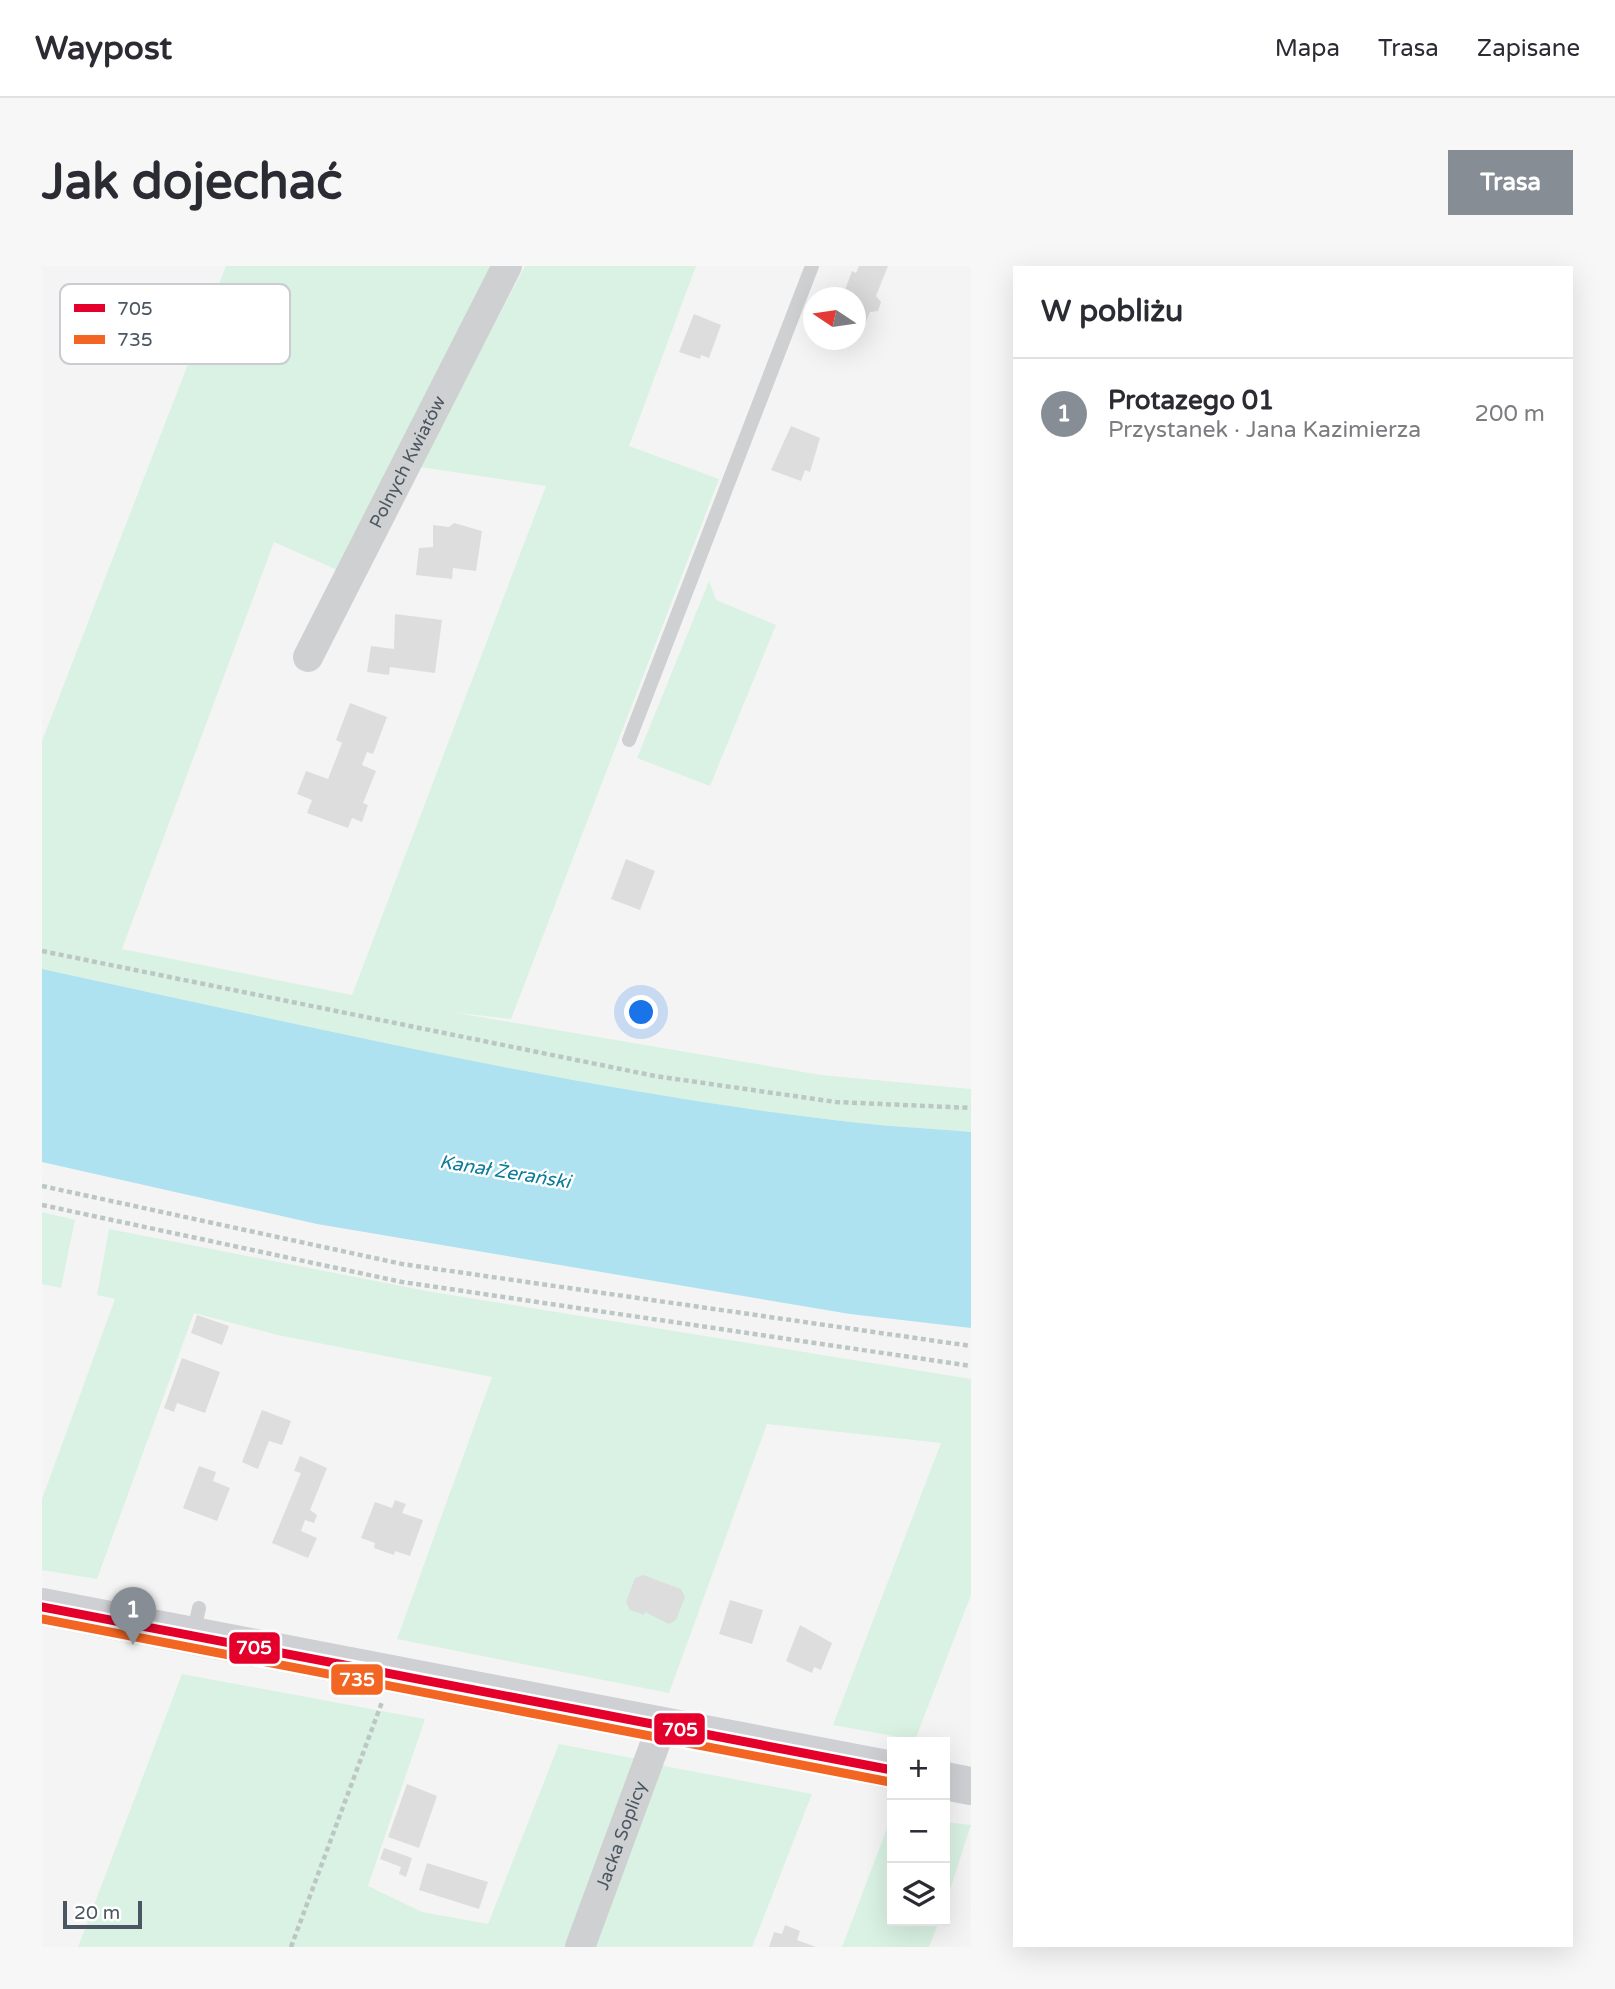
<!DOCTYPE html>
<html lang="pl">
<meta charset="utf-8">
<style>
:root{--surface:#fff;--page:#f7f7f7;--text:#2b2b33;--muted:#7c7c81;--line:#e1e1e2;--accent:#868d94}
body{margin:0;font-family:"Varela Round",sans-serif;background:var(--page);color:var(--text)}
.controls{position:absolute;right:21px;bottom:21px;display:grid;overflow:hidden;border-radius:0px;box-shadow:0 7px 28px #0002}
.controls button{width:63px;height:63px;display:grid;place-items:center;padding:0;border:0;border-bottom:2px solid var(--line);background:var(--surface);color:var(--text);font:35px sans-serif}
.compass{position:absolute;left:761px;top:21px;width:63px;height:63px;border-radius:50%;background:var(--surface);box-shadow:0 7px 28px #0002;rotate:283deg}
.scale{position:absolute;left:21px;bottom:18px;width:79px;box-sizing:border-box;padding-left:7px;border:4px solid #4a5661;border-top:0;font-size:19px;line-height:24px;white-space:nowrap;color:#4a5661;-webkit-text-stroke:5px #fff;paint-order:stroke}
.you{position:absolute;left:600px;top:747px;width:24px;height:24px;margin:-18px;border:5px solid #fff;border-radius:50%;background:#1a73e8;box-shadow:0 0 0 10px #1a73e833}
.badge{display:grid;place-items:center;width:46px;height:46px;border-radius:50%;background:var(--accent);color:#fff;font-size:23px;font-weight:700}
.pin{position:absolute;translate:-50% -58px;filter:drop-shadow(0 2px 4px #0008)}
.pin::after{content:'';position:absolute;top:37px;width:24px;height:21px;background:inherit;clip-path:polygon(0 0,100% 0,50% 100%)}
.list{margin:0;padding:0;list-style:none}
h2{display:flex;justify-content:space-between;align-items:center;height:91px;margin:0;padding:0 28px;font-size:30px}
h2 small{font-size:23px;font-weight:400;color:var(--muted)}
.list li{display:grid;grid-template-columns:46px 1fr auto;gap:21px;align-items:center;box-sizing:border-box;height:112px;padding:0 28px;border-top:2px solid var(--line)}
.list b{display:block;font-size:26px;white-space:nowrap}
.list p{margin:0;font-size:23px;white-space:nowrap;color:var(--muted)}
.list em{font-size:23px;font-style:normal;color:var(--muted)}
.icon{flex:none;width:38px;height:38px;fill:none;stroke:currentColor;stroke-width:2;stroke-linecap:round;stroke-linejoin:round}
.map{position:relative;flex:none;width:929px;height:1681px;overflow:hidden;border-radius:0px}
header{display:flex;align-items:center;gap:42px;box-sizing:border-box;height:98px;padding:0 35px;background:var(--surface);border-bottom:2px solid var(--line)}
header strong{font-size:33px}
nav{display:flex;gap:38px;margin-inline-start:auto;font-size:24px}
.intro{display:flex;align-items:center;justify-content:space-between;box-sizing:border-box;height:168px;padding:0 42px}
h1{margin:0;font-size:49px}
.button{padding:18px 32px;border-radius:0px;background:var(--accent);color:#fff;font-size:24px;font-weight:700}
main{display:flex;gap:42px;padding:0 42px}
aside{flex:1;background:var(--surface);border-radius:0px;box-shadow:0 7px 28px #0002}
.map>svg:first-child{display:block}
.green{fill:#d9f2e3}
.water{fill:#aee2f0}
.building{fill:#ddddde}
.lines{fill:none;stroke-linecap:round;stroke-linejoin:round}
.path{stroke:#bcc7c4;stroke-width:4.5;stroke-dasharray:5 3.5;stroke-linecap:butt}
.service{stroke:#ced0d2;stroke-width:14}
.minor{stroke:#ced0d2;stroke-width:30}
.secondary{stroke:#ced0d4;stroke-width:38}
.bus-1-casing{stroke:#fff;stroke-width:14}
.bus-2-casing{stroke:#fff;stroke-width:14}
.bus-1{stroke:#e4002b;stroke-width:9}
.bus-2{stroke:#f26522;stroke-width:9}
.labels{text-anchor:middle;stroke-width:5;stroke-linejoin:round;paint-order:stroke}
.street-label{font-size:18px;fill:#4a5661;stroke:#fff}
.water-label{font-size:19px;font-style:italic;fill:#0c7c9b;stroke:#fff}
.key{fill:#fff;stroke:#c9ccd0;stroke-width:2}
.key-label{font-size:19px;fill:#4a5661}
.line-badge{stroke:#fff;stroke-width:2.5}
.badge-label{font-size:19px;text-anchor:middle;font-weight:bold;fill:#fff}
</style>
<header>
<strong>Waypost</strong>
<nav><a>Mapa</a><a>Trasa</a><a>Zapisane</a></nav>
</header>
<div class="intro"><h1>Jak dojechać</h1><a class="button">Trasa</a></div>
<main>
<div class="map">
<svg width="929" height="1681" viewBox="0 0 929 1681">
<rect width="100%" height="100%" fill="#f4f4f4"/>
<path class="green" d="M184 0H455L295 304 232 276 80 683 310 729 504 220 378 201 483 0H654L587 180 677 213 469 753 409 746 779 809 929 823V866C883 862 837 860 792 854 525 822 262 759 0 703V475Z
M667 315 674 334 734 359 668 520 595 492Z
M0 946 33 954 19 1022 0 1018Z
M67 963 390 1026 929 1113V1329L873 1474 791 1459 899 1177 725 1158 627 1427 355 1373 450 1111 236 1069 152 1047 55 1313 0 1304V1233L73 1033 55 1029Z
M140 1408 383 1453 326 1620 380 1646 446 1658 517 1478 600 1494 530 1681H36Z
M617 1499 770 1528 710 1681H548Z
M850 1549V1655H897L887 1681H800Z
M903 1556 929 1559 903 1639Z"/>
<path class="water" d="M0 703C262 759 525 822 792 854 837 860 883 862 929 866V1062L808 1048 275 958 0 896Z"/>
<path class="building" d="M817 0H846L834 30 839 36 836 45 828 46 822 60 814 56V32H800L810 5 814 7Z
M652 48 679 59 667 92 659 89 658 93 637 86Z
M749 160 778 172 768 206 763 204 759 215 729 204Z
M412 257 440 265 434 305 411 302 410 313 374 309 377 282 391 281V259L407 261Z
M353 348 400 354 393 407 348 401 347 409 325 406 329 380 352 383Z
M308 437 345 451 331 488 325 486 320 499 334 505 321 537 326 539 320 556 310 552 306 562 265 547 270 534 255 528 264 505 286 513 300 477 294 474Z
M584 593 613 605 598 644 569 633Z
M155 1049 187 1060 180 1079 149 1067Z
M140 1092 178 1106 163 1147 135 1137 132 1146 122 1142Z
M220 1144 249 1155 240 1179 227 1175 216 1203 200 1196Z
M258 1190 285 1202 268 1244 275 1249 272 1257 263 1254 259 1265 275 1272 266 1292 230 1277 259 1207 252 1205Z
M157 1200 174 1206 171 1215 188 1222 175 1255 141 1242Z
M353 1234 364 1238 360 1247 381 1254 368 1290 353 1285 352 1289 332 1282 333 1277 319 1272 333 1236 350 1242Z
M601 1309 639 1323 643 1331 634 1354 627 1358 603 1346 602 1349 588 1344 584 1336 593 1312Z
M688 1334 721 1344 710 1378 677 1368Z
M758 1359 790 1377 779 1404 772 1401 770 1407 744 1395Z
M365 1518 395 1530 377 1582 346 1571Z
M342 1582 370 1592 364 1611 357 1608 359 1601 338 1593Z
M385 1597 446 1616 437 1643 377 1624Z
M743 1659 758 1665 755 1674 774 1681H727L732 1666 740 1668Z"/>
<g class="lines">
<path class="path" d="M0 685 613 810 794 836 929 842
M0 920 360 998 929 1080
M0 939 360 1016 929 1100
M249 1681 340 1436"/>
<path class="service" d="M587 474 770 0
M151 1369 157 1342"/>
<g class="minor">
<path id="s1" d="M266 391 465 0"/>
<path id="s2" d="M538 1681 620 1459"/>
</g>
<path class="secondary" d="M0 1341 850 1504
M903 1515 929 1520"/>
<g class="bus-1-casing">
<path id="bus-1" d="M0 1341 850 1504"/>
</g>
<g class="bus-2-casing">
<path id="bus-2" d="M0 1353 848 1516"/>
</g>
<use href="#bus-1" class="bus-1"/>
<use href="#bus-2" class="bus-2"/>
</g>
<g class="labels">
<g class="street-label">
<text dy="6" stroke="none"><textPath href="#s1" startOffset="219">Polnych Kwiatów</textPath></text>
<text dy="6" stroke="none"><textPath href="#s2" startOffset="119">Jacka Soplicy</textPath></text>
</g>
<g class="water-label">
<text transform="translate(463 905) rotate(9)" y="7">Kanał Żerański</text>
</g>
</g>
<rect x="18" y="18" width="230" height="80" rx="10" class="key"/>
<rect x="32" y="38" width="31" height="8" fill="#e4002b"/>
<rect x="32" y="69" width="31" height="9" fill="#f26522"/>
<g class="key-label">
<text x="75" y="49">705</text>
<text x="75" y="80">735</text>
</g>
<g class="line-badge">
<rect x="186" y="1365" width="53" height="34" rx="7" fill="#e4002b"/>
<rect x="288" y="1397" width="54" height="33" rx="7" fill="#f26522"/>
<rect x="611" y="1446" width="53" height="34" rx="7" fill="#e4002b"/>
</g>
<g class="badge-label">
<text x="212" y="1388">705</text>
<text x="315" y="1420">735</text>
<text x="638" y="1470">705</text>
</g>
</svg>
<div class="controls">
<button>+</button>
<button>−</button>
<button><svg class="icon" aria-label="layers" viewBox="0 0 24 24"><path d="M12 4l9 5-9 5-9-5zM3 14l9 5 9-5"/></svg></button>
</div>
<svg class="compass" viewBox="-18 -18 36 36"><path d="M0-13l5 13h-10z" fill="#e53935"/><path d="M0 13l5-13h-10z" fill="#7c7c81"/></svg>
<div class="scale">20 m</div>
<div class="you"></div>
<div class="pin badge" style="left:91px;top:1379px">1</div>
</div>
<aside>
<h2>W pobliżu<small></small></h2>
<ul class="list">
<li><span class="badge">1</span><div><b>Protazego 01</b><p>Przystanek · Jana Kazimierza</p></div><em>200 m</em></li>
</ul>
</aside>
</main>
